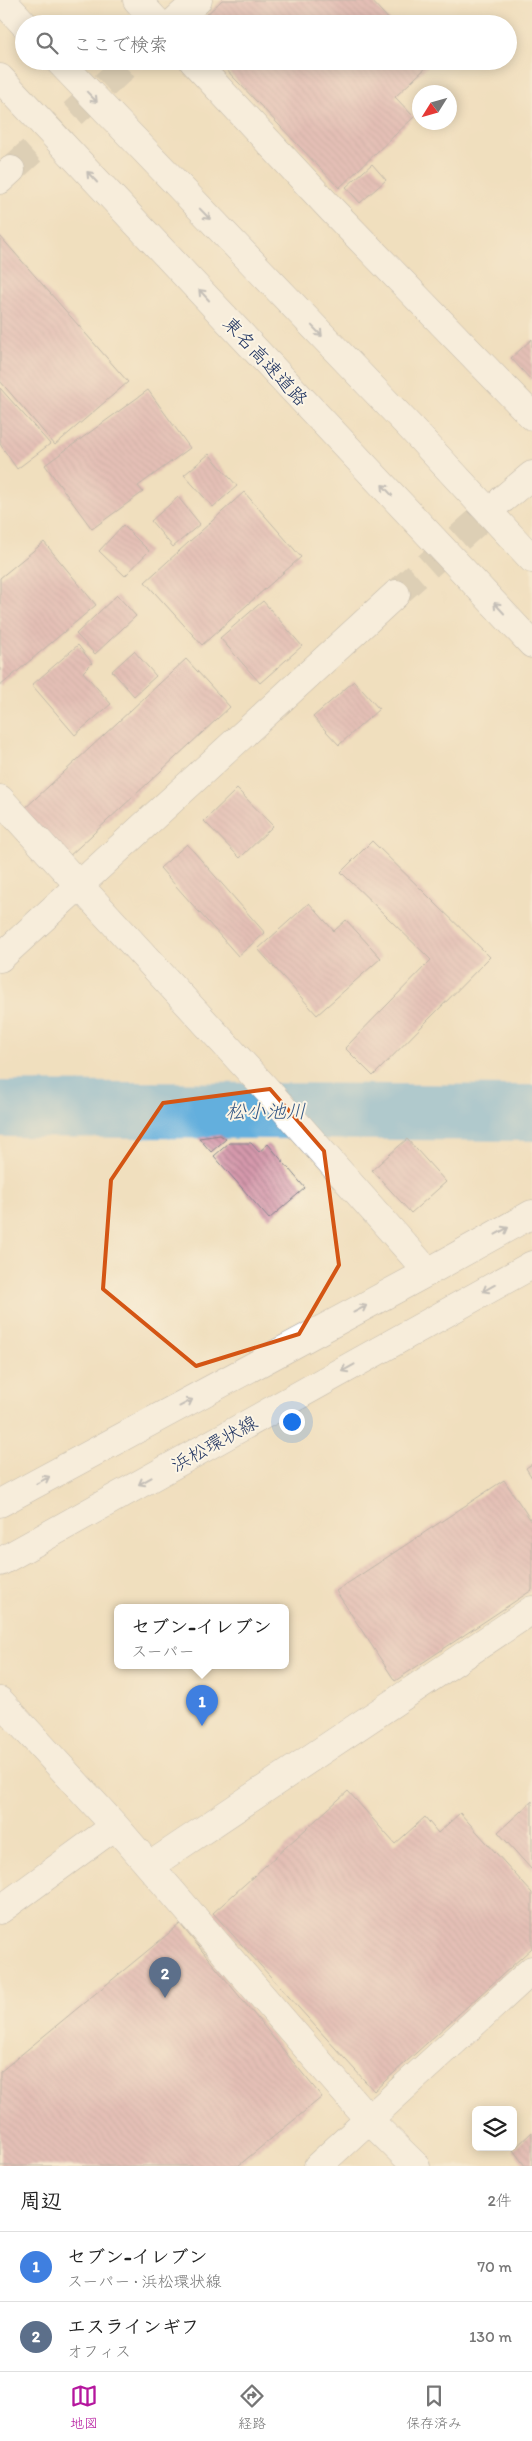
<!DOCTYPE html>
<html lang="ja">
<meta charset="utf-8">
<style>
:root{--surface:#fff;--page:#f2f2f2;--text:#222;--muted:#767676;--line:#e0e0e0;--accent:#b5179e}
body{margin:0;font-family:Itim,"Klee One",sans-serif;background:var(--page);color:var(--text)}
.controls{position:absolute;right:15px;bottom:15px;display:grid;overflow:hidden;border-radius:8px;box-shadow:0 2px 12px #0003}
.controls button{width:45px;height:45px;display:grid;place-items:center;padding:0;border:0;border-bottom:1px solid var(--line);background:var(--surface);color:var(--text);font:25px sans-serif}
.compass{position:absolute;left:412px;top:85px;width:45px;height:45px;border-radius:50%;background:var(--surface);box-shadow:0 2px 12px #0003;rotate:233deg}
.you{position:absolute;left:291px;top:1421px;width:18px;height:18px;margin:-12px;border:4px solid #fff;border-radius:50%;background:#1a73e8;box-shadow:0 0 0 8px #1a73e833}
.badge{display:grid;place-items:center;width:32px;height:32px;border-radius:50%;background:var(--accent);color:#fff;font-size:16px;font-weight:700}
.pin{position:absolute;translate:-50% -41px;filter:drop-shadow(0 1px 2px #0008)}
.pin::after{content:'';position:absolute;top:26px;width:18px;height:15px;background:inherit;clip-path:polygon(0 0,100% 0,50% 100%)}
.popup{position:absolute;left:114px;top:1604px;width:175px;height:65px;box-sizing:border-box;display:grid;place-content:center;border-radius:8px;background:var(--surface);filter:drop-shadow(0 1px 4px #0005);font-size:16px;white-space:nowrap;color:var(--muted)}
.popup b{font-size:19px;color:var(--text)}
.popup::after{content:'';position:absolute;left:50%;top:100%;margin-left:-10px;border:10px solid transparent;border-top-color:var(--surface)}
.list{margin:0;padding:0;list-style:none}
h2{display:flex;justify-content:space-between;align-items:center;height:65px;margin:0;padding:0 20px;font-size:21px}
h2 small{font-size:16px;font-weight:400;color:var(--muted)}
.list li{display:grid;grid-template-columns:32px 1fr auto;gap:15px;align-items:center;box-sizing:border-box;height:70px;padding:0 20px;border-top:1px solid var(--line)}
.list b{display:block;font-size:19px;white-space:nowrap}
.list p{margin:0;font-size:16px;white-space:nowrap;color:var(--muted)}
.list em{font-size:16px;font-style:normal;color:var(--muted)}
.icon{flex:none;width:28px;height:28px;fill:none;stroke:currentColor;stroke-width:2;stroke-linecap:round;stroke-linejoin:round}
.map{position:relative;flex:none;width:532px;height:2166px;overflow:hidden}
.search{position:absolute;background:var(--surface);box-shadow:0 2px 12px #0003;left:15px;right:15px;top:15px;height:55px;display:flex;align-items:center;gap:12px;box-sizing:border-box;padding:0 18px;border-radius:28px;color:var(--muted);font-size:19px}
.sheet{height:205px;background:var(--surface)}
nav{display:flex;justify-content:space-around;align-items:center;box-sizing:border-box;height:70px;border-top:1px solid var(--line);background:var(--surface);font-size:14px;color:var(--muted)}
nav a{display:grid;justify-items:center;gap:2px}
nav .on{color:var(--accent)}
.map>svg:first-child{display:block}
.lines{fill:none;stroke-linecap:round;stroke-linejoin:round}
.river{stroke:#64afdd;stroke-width:56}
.building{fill:url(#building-back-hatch)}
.street-tunnel{stroke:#c5bcab;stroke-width:28;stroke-dasharray:28 14;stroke-linecap:butt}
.street-casing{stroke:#86878e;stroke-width:29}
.secondary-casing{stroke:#86878e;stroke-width:29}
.primary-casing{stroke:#86878e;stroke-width:29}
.highway-casing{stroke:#86878e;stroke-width:29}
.street{stroke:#fff;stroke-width:28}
.secondary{stroke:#fff;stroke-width:28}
.primary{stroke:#fff;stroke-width:28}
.highway{stroke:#fff;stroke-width:28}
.oneway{stroke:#8d97ae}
.marked{fill:none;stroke:#d45514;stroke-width:4;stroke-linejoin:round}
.labels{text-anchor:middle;stroke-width:4;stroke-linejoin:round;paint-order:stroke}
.street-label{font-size:19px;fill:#1b2f5e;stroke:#fcf5e5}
.water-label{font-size:20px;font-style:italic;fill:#315584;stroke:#fcf5e5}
</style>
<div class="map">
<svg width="532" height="2166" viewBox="0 0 532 2166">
<defs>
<pattern id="building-back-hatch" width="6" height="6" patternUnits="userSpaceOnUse" patternTransform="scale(1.25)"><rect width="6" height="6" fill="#d599ac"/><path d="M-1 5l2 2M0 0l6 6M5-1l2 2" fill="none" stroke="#ac7d8f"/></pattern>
</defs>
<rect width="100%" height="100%" fill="#fcf5e5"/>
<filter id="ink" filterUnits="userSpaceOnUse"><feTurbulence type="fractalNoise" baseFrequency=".02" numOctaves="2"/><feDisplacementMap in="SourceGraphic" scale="10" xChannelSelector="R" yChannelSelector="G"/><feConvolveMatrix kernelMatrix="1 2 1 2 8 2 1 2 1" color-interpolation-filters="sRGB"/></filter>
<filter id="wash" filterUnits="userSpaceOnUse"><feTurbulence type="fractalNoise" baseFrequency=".0096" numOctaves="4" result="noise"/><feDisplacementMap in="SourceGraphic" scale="20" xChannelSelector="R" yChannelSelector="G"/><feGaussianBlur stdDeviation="1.12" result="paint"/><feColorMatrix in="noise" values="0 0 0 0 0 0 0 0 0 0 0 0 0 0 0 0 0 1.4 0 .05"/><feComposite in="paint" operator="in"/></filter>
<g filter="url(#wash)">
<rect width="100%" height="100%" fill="#f0dfbe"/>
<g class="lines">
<path class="river" d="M0 1109 532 1113"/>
</g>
<g id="blocks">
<path class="building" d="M222 0H371L393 24H197Z
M218 61H429L431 63 395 97 414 117 339 188Z
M372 164 386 180 360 203 346 187Z
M0 236 128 382 55 445 0 381Z
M532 339V381L511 358Z
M0 388 50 444 17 469 0 444Z
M148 390 190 448 138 486 143 492 92 529 45 465Z
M209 454 237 486 213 507 184 475Z
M244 492 301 557 202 645 145 582Z
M178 497 200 524 173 547 151 521Z
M123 525 149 551 125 576 99 551Z
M44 542 96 605 0 686V578Z
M117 595 136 616 95 654 76 634Z
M263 601 302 646 260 683 220 638Z
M78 645 92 663 83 672 111 704 75 735 32 685Z
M134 651 156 676 134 696 112 671Z
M186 659 230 707 66 859 22 811Z
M354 681 379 709 339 745 313 717Z
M237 789 273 826 240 858 204 821Z
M372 841 490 957 373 1076 345 1048 431 960 341 872Z
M187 844 265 933 238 956 160 868Z
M309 903 334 931 346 920 381 958 317 1015 258 949Z
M220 1135 226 1139 211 1152 199 1138Z
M407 1139 446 1182 411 1213 372 1170Z
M229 1143H251L259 1152 268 1144 305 1188 269 1219 214 1156Z
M532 1464V1478L526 1468Z
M504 1480 532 1522V1590L395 1681 336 1591Z
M348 1791 395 1844 425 1817 438 1833 460 1813 532 1893V1948L374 2091 213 1913Z
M532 1801V1870L498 1832Z
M180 1924 322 2097 238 2166H0V2072Z
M532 2132V2166H525L513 2150Z"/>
</g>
</g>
<g filter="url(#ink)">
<use href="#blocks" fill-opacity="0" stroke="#86878e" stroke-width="1"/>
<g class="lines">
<path class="street-tunnel" d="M11 170 131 61
M396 594 503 499"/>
<g class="street-casing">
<path id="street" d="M172 24 198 0
M0 180 11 170
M503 499 532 475
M0 799 268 1091 428 1272
M0 958 396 594
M0 1701 115 1826 0 1910
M115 1826 370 2121 416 2166
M151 1865 532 1610
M318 2166 532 1970"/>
</g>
<g class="secondary-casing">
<path id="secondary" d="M137 0 159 24
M193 61 332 210 532 416"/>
</g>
<g class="primary-casing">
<path id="primary" d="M0 1503 428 1272 532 1214
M0 1562 532 1265"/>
</g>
<g class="highway-casing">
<path id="highway" d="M2 0 24 24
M59 61 411 428 532 559
M0 78 532 644"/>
</g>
<use href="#street" class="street"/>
<use href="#secondary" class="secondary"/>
<use href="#primary" class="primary"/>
<use href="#highway" class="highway"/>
</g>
<defs><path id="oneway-shaft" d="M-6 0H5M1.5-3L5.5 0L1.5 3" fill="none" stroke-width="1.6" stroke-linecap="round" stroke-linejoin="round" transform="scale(1.25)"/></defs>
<g class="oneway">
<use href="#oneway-shaft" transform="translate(92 97) rotate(46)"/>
<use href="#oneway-shaft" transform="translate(92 177) rotate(-133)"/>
<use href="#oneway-shaft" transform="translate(205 214) rotate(46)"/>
<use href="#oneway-shaft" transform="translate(204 295) rotate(-133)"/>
<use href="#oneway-shaft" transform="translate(317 331) rotate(46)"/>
<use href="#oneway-shaft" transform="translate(387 490) rotate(-133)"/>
<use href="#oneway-shaft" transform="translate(499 608) rotate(-133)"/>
<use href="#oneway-shaft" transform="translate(502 1231) rotate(-29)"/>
<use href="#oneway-shaft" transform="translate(489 1288) rotate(151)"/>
<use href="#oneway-shaft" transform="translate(360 1309) rotate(-28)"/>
<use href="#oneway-shaft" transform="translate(348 1368) rotate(151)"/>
<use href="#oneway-shaft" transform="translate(186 1403) rotate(-28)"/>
<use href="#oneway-shaft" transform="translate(43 1480) rotate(-28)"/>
<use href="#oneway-shaft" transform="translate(145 1481) rotate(151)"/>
</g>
</g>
<path d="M0 0H532V2166H0ZM270 1089 324 1151 339 1265 299 1334 196 1366 103 1289 111 1180 163 1103Z" fill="#f0dfbe" fill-opacity=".55" fill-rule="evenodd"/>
<path class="marked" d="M270 1089 324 1151 339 1265 299 1334 196 1366 103 1289 111 1180 163 1103Z"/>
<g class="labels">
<g class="street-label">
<text transform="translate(266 361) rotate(47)" y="7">東名高速道路</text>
<text transform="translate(214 1443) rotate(-29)" y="7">浜松環状線</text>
</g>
<g class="water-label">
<text x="266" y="1118">松小池川</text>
</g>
</g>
</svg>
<div class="controls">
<button><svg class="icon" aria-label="layers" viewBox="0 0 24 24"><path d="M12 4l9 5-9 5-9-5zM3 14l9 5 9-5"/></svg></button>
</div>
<svg class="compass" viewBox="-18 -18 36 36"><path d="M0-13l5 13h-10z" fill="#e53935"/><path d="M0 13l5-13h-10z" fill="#767676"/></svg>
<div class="you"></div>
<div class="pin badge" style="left:202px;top:1726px;background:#3f7fe0">1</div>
<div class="popup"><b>セブン-イレブン</b>スーパー</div>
<div class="pin badge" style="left:165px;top:1998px;background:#5c6f8a">2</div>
<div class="search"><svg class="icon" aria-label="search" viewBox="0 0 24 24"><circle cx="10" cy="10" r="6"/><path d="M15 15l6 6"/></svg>ここで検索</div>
</div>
<section class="sheet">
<h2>周辺<small>2件</small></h2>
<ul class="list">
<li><span class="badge" style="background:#3f7fe0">1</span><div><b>セブン-イレブン</b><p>スーパー · 浜松環状線</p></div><em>70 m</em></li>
<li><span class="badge" style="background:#5c6f8a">2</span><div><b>エスラインギフ</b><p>オフィス</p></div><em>130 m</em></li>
</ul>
</section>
<nav>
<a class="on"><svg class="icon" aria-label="map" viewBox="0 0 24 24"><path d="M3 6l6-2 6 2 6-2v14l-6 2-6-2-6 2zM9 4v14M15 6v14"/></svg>地図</a>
<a><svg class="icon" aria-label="directions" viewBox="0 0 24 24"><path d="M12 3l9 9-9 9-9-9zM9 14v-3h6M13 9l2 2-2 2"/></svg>経路</a>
<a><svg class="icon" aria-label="saved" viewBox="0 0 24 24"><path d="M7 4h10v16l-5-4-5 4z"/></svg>保存済み</a>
</nav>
